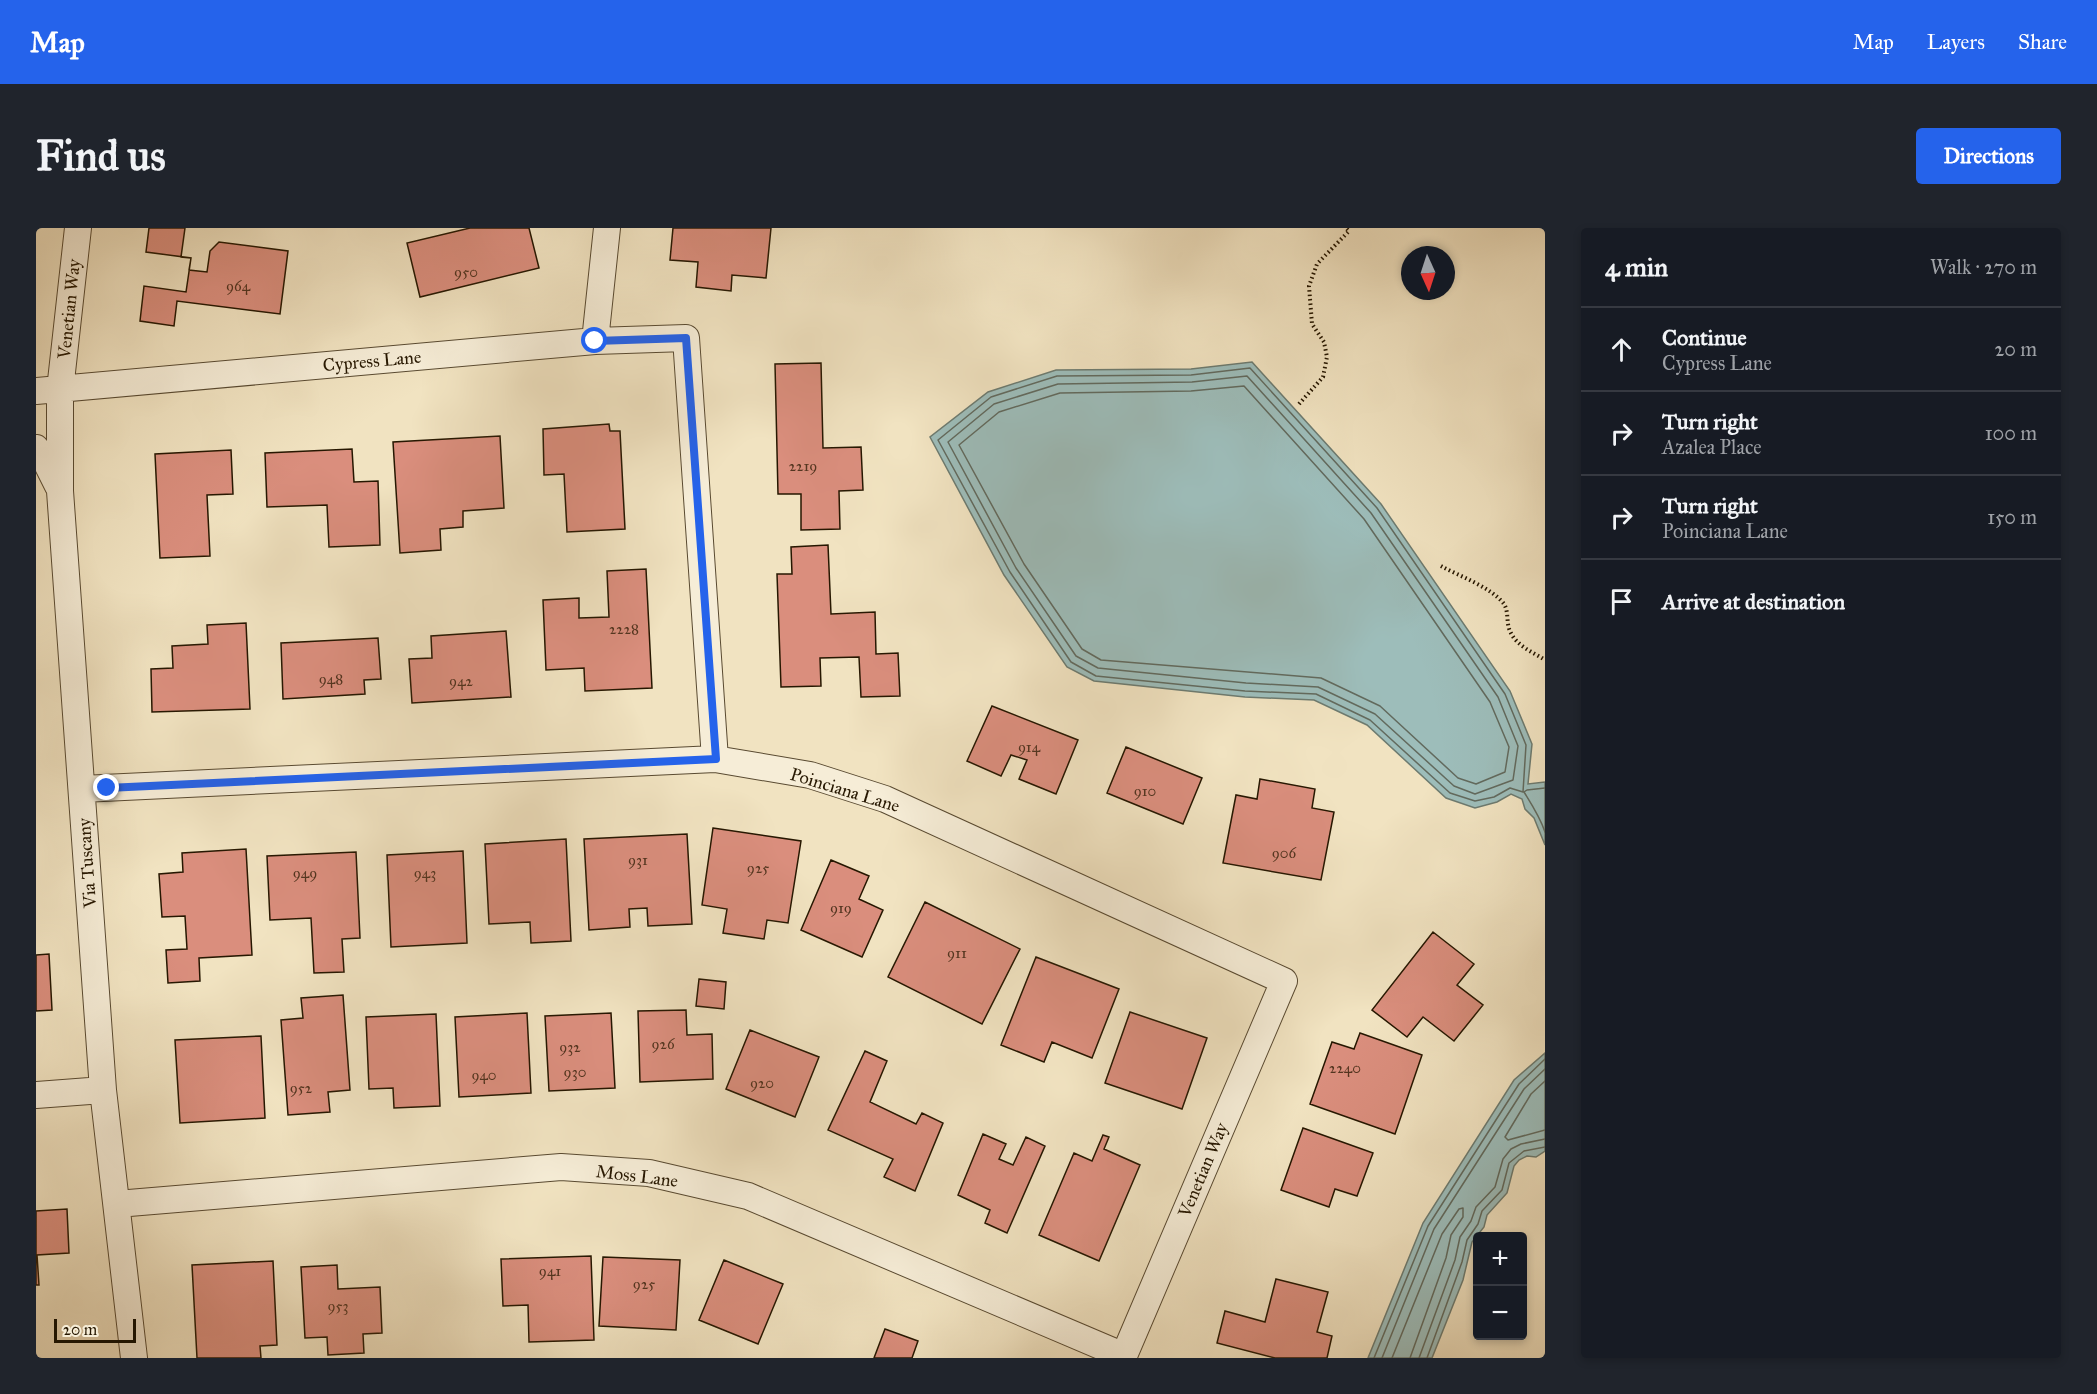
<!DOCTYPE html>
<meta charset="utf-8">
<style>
:root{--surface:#171b24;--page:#20242c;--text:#f1f3f6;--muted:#9ea1a6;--line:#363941;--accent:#2563eb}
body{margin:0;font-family:"IM FELL Great Primer",serif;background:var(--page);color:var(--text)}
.controls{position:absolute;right:18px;bottom:18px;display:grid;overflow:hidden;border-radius:6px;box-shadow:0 3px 9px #0003}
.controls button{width:54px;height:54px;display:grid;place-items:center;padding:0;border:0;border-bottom:2px solid var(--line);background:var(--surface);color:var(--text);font:30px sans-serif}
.compass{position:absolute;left:1365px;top:18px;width:54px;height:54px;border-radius:50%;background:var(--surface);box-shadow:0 3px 9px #0003;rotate:177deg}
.scale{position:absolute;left:18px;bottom:15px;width:82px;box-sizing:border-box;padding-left:6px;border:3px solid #261701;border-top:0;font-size:16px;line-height:21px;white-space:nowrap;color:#261701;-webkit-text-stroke:4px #f6edd7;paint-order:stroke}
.stop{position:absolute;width:18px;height:18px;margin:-14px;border:4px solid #2563eb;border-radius:50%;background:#fff}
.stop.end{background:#2563eb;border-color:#fff;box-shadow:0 2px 6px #0008}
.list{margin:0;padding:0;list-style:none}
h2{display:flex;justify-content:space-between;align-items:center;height:78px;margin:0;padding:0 24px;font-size:26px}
h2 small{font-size:20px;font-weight:400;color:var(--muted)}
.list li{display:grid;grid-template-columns:39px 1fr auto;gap:18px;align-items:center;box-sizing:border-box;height:84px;padding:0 24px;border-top:2px solid var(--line)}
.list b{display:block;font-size:22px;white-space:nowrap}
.list p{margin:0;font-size:20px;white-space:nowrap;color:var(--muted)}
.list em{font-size:20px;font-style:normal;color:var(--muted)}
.icon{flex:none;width:33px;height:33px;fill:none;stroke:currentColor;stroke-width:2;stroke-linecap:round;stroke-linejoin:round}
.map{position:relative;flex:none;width:1509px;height:1130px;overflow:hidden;border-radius:6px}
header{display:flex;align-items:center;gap:36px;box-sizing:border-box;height:84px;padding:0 30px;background:var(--accent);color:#fff}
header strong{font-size:28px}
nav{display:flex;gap:33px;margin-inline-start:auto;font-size:21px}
.intro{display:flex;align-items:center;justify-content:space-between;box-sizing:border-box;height:144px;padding:0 36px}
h1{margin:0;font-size:42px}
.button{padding:15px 27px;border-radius:6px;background:var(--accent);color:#fff;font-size:21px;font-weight:700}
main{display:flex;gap:36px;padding:0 36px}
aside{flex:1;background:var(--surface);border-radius:6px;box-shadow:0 3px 9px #0003}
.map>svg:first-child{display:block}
.water{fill:#9dbdba;stroke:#6d7b70;stroke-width:1.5}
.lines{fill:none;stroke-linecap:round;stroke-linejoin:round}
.shore{stroke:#626a5e;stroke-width:1.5}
.building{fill:#da8e7d;stroke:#261701;stroke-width:1.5}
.street-casing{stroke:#594a31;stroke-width:28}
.path{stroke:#261701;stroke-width:4;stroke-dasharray:1.5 3;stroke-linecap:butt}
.street{stroke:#f6edd7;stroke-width:26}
.route{stroke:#2563eb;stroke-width:8}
.labels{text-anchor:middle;stroke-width:4.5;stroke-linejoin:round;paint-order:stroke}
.number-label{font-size:15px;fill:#533520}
.street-label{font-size:18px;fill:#261701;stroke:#f6edd7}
</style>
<header>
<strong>Map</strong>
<nav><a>Map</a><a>Layers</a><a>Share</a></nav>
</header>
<div class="intro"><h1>Find us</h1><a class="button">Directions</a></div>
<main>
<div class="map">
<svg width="1509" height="1130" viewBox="0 0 1509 1130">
<rect width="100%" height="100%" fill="#f1e3c1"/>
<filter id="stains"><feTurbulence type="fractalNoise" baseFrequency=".00333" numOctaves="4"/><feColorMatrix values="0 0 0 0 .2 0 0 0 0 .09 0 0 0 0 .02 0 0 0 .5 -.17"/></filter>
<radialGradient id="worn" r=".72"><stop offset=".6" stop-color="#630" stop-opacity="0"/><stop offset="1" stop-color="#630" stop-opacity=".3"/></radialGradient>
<path class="water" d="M1216 134 1345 276 1474 463 1496 516 1492 556 1509 554V617L1498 590 1489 581 1486 571 1475 566 1461 574 1439 580 1410 570 1331 497 1278 472 1209 469 1058 453 1031 439 968 347 894 209 952 164 1020 142 1155 141Z
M1509 825V923L1500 929 1491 928 1483 932 1478 938 1471 965 1451 987 1448 999 1436 1014 1427 1052 1396 1130H1332L1387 995 1478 852Z"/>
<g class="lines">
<path class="shore" d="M1214 140 1341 280 1469 466 1490 517 1487 564 1474 560 1458 569 1439 573 1414 565 1334 492 1280 466 1209 463 1060 448 1035 434 974 344 902 212 955 169 1021 148 1155 147Z
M1211 148 1335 285 1462 469 1482 518 1477 552 1439 566 1418 558 1339 486 1282 459 1210 455 1062 440 1040 428 980 340 912 214 958 176 1022 156 1156 154Z
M1208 158 1328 291 1454 474 1473 519 1469 544 1440 556 1422 550 1344 478 1285 450 1065 432 1046 421 988 336 923 217 963 184 1024 165 1155 163Z
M1509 560 1491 562 1488 564C1496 577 1504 589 1509 604
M1509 853 1495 866 1469 909 1472 912 1509 902
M1338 1130 1392 998 1483 856 1509 831
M1346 1130 1398 1001 1488 861 1509 841
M1356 1130 1406 1006 1423 981 1427 980V989L1415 1007 1410 1030 1374 1130
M1383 1130 1419 1032 1424 1009 1435 993 1440 979 1459 959 1467 931 1475 921 1485 916 1509 911
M1391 1130 1426 1034 1431 1012 1442 996 1446 983 1466 962 1473 935 1488 923 1509 919"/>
</g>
<path class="building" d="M113 0H149L145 29 155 30 153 42 171 44 174 23 183 14 252 23 244 86 141 73 138 98 104 93 108 58 150 64 155 30 110 24Z
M434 0H493L503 40 384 69 371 15Z
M637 0H735L730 50 696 47 695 63 660 59 662 34 634 32Z
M785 135 787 220 825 219 827 262 803 263 804 301 765 302V266H742L739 136Z
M573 196 574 203H584L589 301 531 304 528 246 508 247 507 201Z
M464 208 468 280 427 283V299L404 301 405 322 364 325 357 214Z
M316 221 318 254 342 253 344 317 293 319 291 277 231 279 229 225Z
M195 222 197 266 171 267 174 328 124 330 119 226Z
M792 317 795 386 839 384 840 426 862 425 864 468 825 469 823 429 784 430 785 458 745 459 741 346H756L755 319Z
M610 341 616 460 549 463 548 440 510 442 507 372 543 370V390L573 389 571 343Z
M210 395 214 481 116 484 115 441 137 440 136 418 172 416 171 397Z
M470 403 475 469 376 475 373 431 396 430 395 408Z
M342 410 345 451 328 452 329 466 247 471 245 415Z
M956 478 1042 512 1020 566 983 551 991 532 975 527 965 548 931 533Z
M1090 519 1166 550 1147 596 1071 565Z
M1224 551 1279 561 1276 580 1298 584 1285 652 1187 635 1200 567 1221 571Z
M677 600 765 613 752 695 731 692 728 711 687 705 691 681 666 677Z
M651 606 656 696 612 698 611 680 593 681 594 699 553 702 548 611Z
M530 611 535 713 495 715 494 694 453 696 449 616Z
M210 621 216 727 163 730 164 753 132 755 130 722 151 721 149 688 126 689 123 646 147 644 146 625Z
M427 623 431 715 355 719 351 627Z
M320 624 324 710 306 711 308 744 278 745 275 690 234 692 231 628Z
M795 632 833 648 823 671 847 682 826 729 765 702Z
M889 674 984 721 946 796 852 749Z
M1397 704 1438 736 1421 757 1447 777 1418 813 1387 789 1371 809 1336 782Z
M13 726 16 782 0 783V727Z
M1000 729 1083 761 1056 830 1016 814 1008 834 965 817Z
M663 751 690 754 688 781 660 778Z
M307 767 314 862 292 864 294 884 252 887 245 792 267 790 265 770Z
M650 782 651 807 676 806 677 851 604 854 602 783Z
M1094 784 1171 810 1146 881 1069 855Z
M491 785 495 865 423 869 419 789Z
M575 785 579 860 513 863 509 788Z
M400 786 404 878 358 880 357 860 333 861 330 789Z
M714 802 783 829 759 889 690 861Z
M1324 805 1386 827 1359 906 1274 876 1296 814 1318 821Z
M225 808 229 890 144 895 139 812Z
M829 823 851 833 834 874 880 896 886 885 907 895 879 963 848 949 857 931 792 902Z
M1267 900 1337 925 1321 968 1299 961 1293 979 1245 962Z
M947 906 970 916 963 931 977 937 990 909 1009 918 971 1005 949 995 954 982 922 967Z
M1067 907 1073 909 1068 921 1104 937 1063 1033 1003 1007 1038 925 1056 933Z
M31 981 33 1025 1 1027 3 1057H0V983Z
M555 1028 558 1112 493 1114 492 1077 467 1078 465 1031Z
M567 1029 644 1032 640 1102 563 1098Z
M688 1032 747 1056 722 1116 663 1092Z
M237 1033 241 1117 224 1118 225 1130H161L156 1037Z
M301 1037 302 1061 344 1059 346 1105 327 1106 328 1125 292 1127 291 1109 269 1110 265 1039Z
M1240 1051 1292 1064 1281 1104 1296 1108 1291 1130H1239L1181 1115 1189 1083 1229 1094Z
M849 1101 882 1113 876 1130H838Z"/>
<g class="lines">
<g class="street-casing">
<path id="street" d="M42 0 24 162V263L67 862 98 1130
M559 113 571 0
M0 163 559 113 650 110 679 531
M0 220 8 230 22 258
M46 561 679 531 774 547 849 571 1248 753 1087 1130
M0 867 67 862
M81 976 525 939 613 945 712 968 1088 1128"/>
</g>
<path class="path" d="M1263 176 1287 149 1291 129 1288 114 1276 96 1273 58 1281 36 1313 3 1310 0
M1405 338C1425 349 1455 359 1468 376 1473 384 1470 395 1474 403 1480 418 1497 424 1509 432"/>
<use href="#street" class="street"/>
</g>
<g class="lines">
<path class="route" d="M71 560 680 531 650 110 559 113"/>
</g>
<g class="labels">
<g class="number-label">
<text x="430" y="49">950</text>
<text x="202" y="63">964</text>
<text x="767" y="243">2219</text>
<text x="588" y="406">2228</text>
<text x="295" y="456">948</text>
<text x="425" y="458">942</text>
<text x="993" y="524">914</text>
<text x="1109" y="568">910</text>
<text x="1248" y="630">906</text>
<text x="602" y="637">931</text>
<text x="722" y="645">925</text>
<text x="269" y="650">949</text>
<text x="389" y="650">943</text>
<text x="805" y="685">919</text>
<text x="921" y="730">911</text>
<text x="627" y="821">926</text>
<text x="534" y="824">932</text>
<text x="1309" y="845">2240</text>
<text x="539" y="849">930</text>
<text x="448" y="852">940</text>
<text x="726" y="860">920</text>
<text x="265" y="865">952</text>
<text x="514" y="1048">941</text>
<text x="608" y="1061">925</text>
<text x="302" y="1083">953</text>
</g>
<g class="street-label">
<text transform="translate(33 81) rotate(-84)" y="6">Venetian Way</text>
<text transform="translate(336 133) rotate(-5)" y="6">Cypress Lane</text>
<text transform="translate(809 562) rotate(17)" y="6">Poinciana Lane</text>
<text transform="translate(51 635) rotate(-94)" y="6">Via Tuscany</text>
<text transform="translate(1167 942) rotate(-67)" y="6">Venetian Way</text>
<text transform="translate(601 948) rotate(7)" y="6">Moss Lane</text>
</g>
</g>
<rect width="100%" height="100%" filter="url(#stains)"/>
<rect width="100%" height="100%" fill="url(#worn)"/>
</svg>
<div class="controls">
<button>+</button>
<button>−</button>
</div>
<svg class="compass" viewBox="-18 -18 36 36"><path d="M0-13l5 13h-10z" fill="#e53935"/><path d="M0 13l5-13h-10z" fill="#9ea1a6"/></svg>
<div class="scale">20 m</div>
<div class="stop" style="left:559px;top:113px"></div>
<div class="stop end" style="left:71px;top:560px"></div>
</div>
<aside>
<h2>4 min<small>Walk · 270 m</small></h2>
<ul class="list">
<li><svg class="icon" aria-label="ahead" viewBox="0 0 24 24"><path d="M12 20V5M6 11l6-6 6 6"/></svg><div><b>Continue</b><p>Cypress Lane</p></div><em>20 m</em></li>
<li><svg class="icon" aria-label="right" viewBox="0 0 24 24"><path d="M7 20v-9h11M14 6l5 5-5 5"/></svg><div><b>Turn right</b><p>Azalea Place</p></div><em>100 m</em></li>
<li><svg class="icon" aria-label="right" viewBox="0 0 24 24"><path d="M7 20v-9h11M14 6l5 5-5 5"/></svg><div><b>Turn right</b><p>Poinciana Lane</p></div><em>150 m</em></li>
<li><svg class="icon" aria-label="arrive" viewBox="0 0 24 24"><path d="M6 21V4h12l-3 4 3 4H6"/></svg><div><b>Arrive at destination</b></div></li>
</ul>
</aside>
</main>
